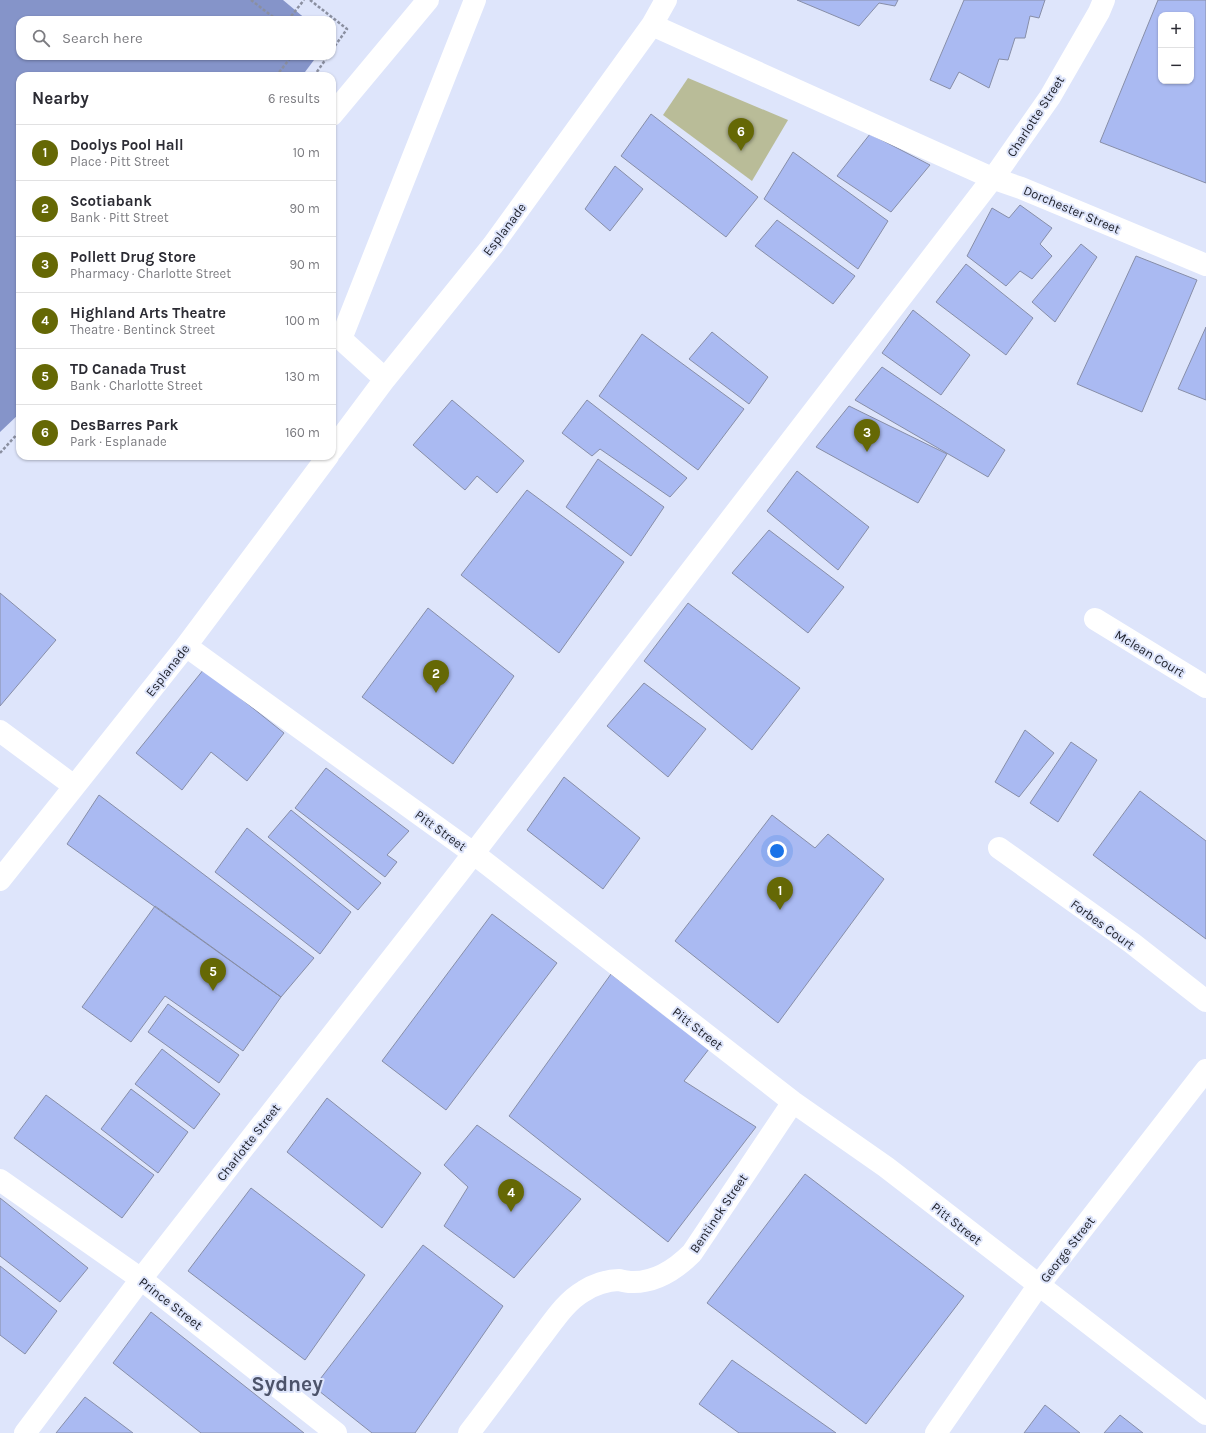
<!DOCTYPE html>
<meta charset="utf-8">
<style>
:root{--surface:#fff;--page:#f7f7f7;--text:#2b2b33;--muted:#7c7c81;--line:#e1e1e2;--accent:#656805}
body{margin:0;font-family:Karla,sans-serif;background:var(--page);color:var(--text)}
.controls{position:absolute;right:12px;top:12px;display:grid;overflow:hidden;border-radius:8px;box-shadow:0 1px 3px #0004}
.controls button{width:36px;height:36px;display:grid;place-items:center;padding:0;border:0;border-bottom:1px solid var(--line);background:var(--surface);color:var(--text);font:20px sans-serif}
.you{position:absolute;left:777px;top:851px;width:14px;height:14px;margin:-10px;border:3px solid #fff;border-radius:50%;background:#1a73e8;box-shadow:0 0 0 6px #1a73e833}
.badge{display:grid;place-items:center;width:26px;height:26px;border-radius:50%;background:var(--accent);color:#fff;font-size:13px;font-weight:700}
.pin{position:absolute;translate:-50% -33px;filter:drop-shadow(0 1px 2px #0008)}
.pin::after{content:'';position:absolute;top:21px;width:14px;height:12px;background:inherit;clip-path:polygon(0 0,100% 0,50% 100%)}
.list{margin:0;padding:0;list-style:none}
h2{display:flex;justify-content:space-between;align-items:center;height:52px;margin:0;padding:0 16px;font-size:17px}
h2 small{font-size:13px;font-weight:400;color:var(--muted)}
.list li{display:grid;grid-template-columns:26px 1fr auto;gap:12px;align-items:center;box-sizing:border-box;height:56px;padding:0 16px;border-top:1px solid var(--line)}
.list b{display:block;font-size:15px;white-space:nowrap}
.list p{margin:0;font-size:13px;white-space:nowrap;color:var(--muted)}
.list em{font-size:13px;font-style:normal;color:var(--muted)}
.icon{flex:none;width:22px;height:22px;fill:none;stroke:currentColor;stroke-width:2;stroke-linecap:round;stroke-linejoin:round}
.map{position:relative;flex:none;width:1206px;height:1433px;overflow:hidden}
.search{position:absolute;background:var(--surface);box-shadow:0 1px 3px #0004;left:16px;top:16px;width:320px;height:44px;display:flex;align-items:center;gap:10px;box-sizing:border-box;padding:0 14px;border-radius:12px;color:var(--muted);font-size:15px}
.panel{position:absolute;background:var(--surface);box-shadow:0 1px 3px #0004;left:16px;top:72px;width:320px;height:388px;border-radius:12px}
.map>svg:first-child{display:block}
.green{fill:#b9bc98}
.water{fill:#8594c9}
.building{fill:#aabaf2;stroke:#878ea8;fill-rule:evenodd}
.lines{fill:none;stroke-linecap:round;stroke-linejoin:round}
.path{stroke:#8a8fa0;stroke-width:2.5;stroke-dasharray:3 2;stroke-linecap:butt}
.minor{stroke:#fff;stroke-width:22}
.major{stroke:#fff;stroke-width:22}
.labels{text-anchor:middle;stroke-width:4;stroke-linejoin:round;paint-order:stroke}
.street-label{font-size:13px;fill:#22252f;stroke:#dee5fb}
.town-label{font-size:21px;font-weight:bold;fill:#4c536a;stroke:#dee5fb}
</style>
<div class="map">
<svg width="1206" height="1433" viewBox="0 0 1206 1433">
<rect width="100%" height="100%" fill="#dee5fb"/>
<path class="green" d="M688 78 788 120 752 181 663 115Z"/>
<path class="water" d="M0 0H283L307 20H20V56H317L302 76H20V413L0 432Z"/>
<path class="building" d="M797 0H898L895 6 879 3 859 26Z
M964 0H1045L1039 18 1030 16 1025 38H1015L1008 60 999 59 989 88 959 72 950 89 930 80Z
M1158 0H1206V183L1100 142ZM1161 15H1191V81H1161Z
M651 114 758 197 726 237 621 156Z
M870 134 930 165 891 212 837 176Z
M793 152 888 221 858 269 764 199Z
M615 166 643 189 610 231 585 209Z
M1020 205 1052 228 1040 244 1052 256 1032 279 1020 271 1006 286 967 256 992 208 1009 218Z
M777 220 855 276 833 304 755 246Z
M1081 244 1097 257 1055 322 1032 302Z
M1136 256 1197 280 1142 412 1077 384Z
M966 264 1033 318 1006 355 936 302Z
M913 310 970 355 941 395 882 353Z
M1206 327V400L1178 389Z
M712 332 768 377 749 404 689 359Z
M642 334 744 409 698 470 599 396Z
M882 367 1005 450 988 477 855 400Z
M452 400 524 461 497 493 477 476 465 490 413 445Z
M587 400 687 478 670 497 600 449 592 456 562 433Z
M849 406 947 454 918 503 816 447Z
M598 459 664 507 631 556 566 507Z
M797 471 869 527 838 570 767 511Z
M527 490 624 562 559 653 461 575Z
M769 530 844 587 808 633 732 573Z
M0 593 56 640 0 706Z
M688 603 800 688 752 750 644 661Z
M428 608 514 676 453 764 362 697Z
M204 669 284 733 247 781 211 752 182 790 136 753Z
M644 683 706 729 668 777 607 726Z
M1025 730 1054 753 1019 797 995 782Z
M1071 742 1097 760 1058 822 1030 803Z
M326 768 409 831 387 855 397 862 385 877 295 808Z
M564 777 640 838 603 889 527 830Z
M1140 791 1206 841V939L1093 855Z
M99 795 314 958 281 997 67 844Z
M291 810 381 883 358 910 268 837Z
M772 815 815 848 828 834 884 879 778 1023 675 941Z
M247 828 351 912 320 954 215 872Z
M155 906 281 997 243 1051 165 996 131 1042 82 1007Z
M492 914 557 963 446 1110 382 1061Z
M611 974 709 1049 684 1081 756 1127 668 1242 509 1116Z
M168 1004 239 1055 219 1083 148 1032Z
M162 1049 220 1094 194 1129 135 1084Z
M131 1089 188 1132 158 1173 101 1129Z
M46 1095 154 1175 122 1218 14 1138Z
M327 1098 421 1173 382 1228 287 1152Z
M477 1125 581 1199 514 1278 444 1226 468 1187 444 1165Z
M805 1174 964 1296 866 1424 707 1303Z
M251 1188 365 1275 305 1360 188 1271Z
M0 1198 88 1268 60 1302 0 1256Z
M423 1245 503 1306 415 1433H372L314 1387Z
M0 1266 57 1311 25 1354 0 1335Z
M151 1312 304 1433H201L113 1363Z
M732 1360 836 1433H739L699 1404Z
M85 1397 133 1433H56Z
M1045 1405 1080 1433H1024Z
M1120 1415 1143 1433H1104Z"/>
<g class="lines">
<path class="path" d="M251 0 277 20
M310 0 347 29 332 50
M288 20 304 0
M276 76 292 56
M314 76 328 56
M0 453 20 431"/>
<path class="minor" d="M652 25 992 178 1021 188 1206 265
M332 115 428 0
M385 379 341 339 475 0
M332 450 385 379 493 245 652 25 666 0
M1095 619 1206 687
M186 646 473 853 793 1102 886 1167 1206 1414
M0 731 74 786
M999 848 1132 943 1206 1001
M0 880 186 646 328 456
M25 1433 141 1279 457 875 999 170 1050 97 1099 12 1104 0
M469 1433C491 1404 513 1375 535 1345 550 1327 563 1303 584 1291 593 1285 607 1280 619 1280 623 1281 627 1282 631 1282 655 1283 676 1269 692 1253L793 1102"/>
<path class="major" d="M0 1180 141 1279 336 1433
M936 1433 1038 1286 1206 1070"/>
</g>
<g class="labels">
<g class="street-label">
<text transform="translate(1035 116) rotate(-57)" y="5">Charlotte Street</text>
<text transform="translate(1072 209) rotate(23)" y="5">Dorchester Street</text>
<text transform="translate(504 229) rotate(-53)" y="5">Esplanade</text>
<text transform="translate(1150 653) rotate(31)" y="5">Mclean Court</text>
<text transform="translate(167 670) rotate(-52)" y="5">Esplanade</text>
<text transform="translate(441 830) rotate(36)" y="5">Pitt Street</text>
<text transform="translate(1103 924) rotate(36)" y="5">Forbes Court</text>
<text transform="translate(698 1028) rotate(38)" y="5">Pitt Street</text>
<text transform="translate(248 1142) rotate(-52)" y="5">Charlotte Street</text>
<text transform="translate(718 1213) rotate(-56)" y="5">Bentinck Street</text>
<text transform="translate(957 1223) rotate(38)" y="5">Pitt Street</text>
<text transform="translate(1067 1249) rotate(-52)" y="5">George Street</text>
<text transform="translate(171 1303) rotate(38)" y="5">Prince Street</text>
</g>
<g class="town-label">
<text x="287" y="1391">Sydney</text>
</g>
</g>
</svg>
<div class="controls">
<button>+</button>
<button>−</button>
</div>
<div class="you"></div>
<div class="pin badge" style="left:780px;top:910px">1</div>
<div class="pin badge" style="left:436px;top:693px">2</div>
<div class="pin badge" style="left:867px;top:452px">3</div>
<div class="pin badge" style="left:511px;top:1212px">4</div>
<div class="pin badge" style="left:213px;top:991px">5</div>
<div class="pin badge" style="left:741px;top:151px">6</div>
<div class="search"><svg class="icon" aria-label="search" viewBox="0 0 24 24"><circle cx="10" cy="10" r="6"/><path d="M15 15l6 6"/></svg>Search here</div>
<section class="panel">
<h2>Nearby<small>6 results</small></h2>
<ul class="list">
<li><span class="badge">1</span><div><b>Doolys Pool Hall</b><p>Place · Pitt Street</p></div><em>10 m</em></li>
<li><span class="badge">2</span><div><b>Scotiabank</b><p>Bank · Pitt Street</p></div><em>90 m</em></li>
<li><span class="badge">3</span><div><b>Pollett Drug Store</b><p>Pharmacy · Charlotte Street</p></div><em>90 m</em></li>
<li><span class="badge">4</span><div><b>Highland Arts Theatre</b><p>Theatre · Bentinck Street</p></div><em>100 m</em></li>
<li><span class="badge">5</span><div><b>TD Canada Trust</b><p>Bank · Charlotte Street</p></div><em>130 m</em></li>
<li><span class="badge">6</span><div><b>DesBarres Park</b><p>Park · Esplanade</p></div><em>160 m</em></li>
</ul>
</section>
</div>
